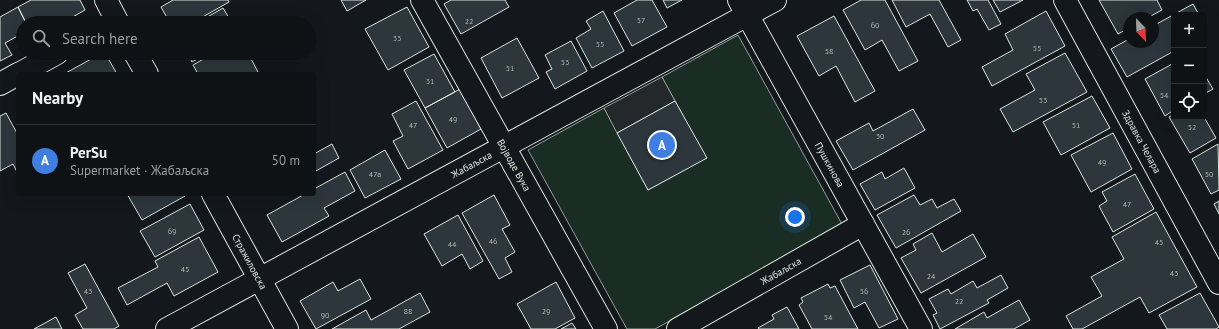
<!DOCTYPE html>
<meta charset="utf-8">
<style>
:root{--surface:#0f1215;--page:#1d2022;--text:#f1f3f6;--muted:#9b9ea0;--line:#2f3234;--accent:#ffb74d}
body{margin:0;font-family:"PT Sans",sans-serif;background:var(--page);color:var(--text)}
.controls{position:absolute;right:12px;top:12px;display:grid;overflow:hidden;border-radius:4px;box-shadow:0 4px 16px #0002}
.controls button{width:36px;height:36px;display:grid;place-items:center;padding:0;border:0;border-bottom:1px solid var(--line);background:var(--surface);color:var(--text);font:20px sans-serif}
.compass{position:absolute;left:1123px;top:12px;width:36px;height:36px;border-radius:50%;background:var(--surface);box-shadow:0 4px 16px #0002;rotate:157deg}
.you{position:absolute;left:795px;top:217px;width:14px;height:14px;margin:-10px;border:3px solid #fff;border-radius:50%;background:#1a73e8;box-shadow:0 0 0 6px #1a73e833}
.badge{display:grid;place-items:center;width:26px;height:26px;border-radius:50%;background:var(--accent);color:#fff;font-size:13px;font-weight:700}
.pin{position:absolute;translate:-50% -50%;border:2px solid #fff;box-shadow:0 1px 4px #0006}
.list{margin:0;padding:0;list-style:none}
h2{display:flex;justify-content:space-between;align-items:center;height:52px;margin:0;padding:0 16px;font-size:17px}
h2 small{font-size:13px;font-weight:400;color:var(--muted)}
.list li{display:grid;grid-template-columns:26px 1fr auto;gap:12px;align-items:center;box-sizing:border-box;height:72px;padding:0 16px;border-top:1px solid var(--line)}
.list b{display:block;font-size:15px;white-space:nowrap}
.list p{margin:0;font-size:13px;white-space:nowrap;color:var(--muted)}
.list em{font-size:13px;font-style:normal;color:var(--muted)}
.icon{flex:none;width:22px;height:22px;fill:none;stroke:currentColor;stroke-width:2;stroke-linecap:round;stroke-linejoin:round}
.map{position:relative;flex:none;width:1219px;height:329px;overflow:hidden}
.search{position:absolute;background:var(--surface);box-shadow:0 4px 16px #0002;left:16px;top:16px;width:300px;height:44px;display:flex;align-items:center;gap:10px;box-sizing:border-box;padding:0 14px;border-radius:22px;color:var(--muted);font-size:15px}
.panel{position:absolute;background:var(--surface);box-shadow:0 4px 16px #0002;left:16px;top:72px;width:300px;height:124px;border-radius:4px}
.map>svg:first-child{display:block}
.green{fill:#1a2d24;stroke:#939e99}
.parking{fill:#24282b;stroke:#939e99}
.building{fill:#2c363c;stroke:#d8e6dc}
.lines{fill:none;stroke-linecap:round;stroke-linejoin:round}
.minor-casing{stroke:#d8e6dc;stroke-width:24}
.minor{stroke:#14181c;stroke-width:22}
.labels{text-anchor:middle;stroke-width:3;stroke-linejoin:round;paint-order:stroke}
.number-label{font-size:8px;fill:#adbab4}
.street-label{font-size:10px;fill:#d8e6dc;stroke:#14181c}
</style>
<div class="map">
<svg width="1219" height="329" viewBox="0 0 1219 329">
<rect width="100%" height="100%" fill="#14181c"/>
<path class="green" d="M738 35 843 226 655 329H627L528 150 604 108 648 190 706 158 662 77Z"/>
<path class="parking" d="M662 77 675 101 617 133 604 108Z"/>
<path class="building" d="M31 0H80L85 10 62 23H26L18 7Z
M173 0H228L229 2 192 23H170L161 7Z
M341 0H366L347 11Z
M451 0H505L509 7 461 34 444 4Z
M637 0H652L667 27 632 46 614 13Z
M663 0H682L667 8Z
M861 0H885L918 61 899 71 882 40 865 50 843 10Z
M892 0H939L961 40 948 47 930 14 906 27Z
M967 0H988L1001 24 989 30 977 9 973 11Z
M993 0H1023L1000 12Z
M1099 0H1157L1162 10 1147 18H1129V28L1118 34Z
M1193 4 1199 15H1174V51L1127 77 1111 49 1129 39V42H1153V26Z
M18 7 26 23H23V33L5 43 12 55 0 61V17Z
M407 7 429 47 388 70 365 29Z
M223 8 232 23H197Z
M603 11 624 51 592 68 576 38 591 29 586 21Z
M1046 11 1065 46 992 86 982 67 1013 50 1005 34Z
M834 16 875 91 855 102 836 66 819 76 797 36Z
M517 38 539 78 502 98 481 58Z
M571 41 587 71 555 89 546 72 552 69 545 55Z
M102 53H105L117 74H64Z
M187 53H208L192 62Z
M214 53H248L258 72 254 74H198L193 65Z
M1065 53 1087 92 1013 132 1000 109 1035 90 1026 74Z
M434 54 455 92 425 108 404 70Z
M1174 63V110L1165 116 1145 79Z
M1204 74 1213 89 1204 94Z
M460 89 481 129 447 148 425 108Z
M1092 96 1110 128 1061 155 1043 122Z
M416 101 443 150 408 169 393 141 403 136 392 114Z
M675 101 707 158 648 190 617 133Z
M913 109 925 130 853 170 836 141 869 123 873 131Z
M6 113 18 135V174L13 164 0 171V116Z
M1174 114V117H1204L1216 138 1190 153 1169 117Z
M1113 133 1132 169 1091 192 1071 155Z
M332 144 339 158 314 172V154Z
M1218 144 1219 190 1211 194 1192 159Z
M385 150 401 179 365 198 350 170Z
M904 168 915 188 875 210 860 184 882 172 885 179Z
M345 172 355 191 324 208 329 216 282 242 267 215 305 194H314V189Z
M1135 174 1154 209 1113 232 1099 206 1107 201 1102 192Z
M127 194H184L185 196 142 220Z
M494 195 510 225 502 229 515 252 505 258 512 272 499 279 462 213Z
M914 195 920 205 932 199 937 208 954 199 961 211 896 248 877 215Z
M1219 201V214L1214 204Z
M190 204 204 230 155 257 140 231Z
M1156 212 1197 287 1149 313 1140 297 1082 329H1073L1066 316 1102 296 1091 277 1124 259 1112 237Z
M458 215 483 261 470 269 462 254 442 266 424 234Z
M932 233 942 252 973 234 986 257 921 293 901 258 916 250 913 244Z
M199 237 218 272 174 296 167 283 127 305 118 288 158 267 155 261Z
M85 264 119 326 114 329H83L75 315 87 308 68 273Z
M870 265 898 319 879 328 865 302 854 308 840 280Z
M1001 275 1008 288 987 300 989 303 940 329 933 315 937 313 929 299 948 289 951 294 973 281 977 288Z
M360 279 371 299 316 329 300 301 333 282 338 291Z
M556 282 575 318 555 329H531L517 304Z
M828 284 830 288 835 286 858 329H812L799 305 803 302 801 298Z
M420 293 430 312 399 329H332L366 310 371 320Z
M1200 293 1219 327 1216 329H1167L1159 315Z
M1019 300 1030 320 1014 329H955L984 312 987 318Z
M787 307 799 329H759L758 328 774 319 772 315Z
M56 317 62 329H34Z
M572 323 576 329H561Z"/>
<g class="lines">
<g class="minor-casing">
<g id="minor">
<path d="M106 0 118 23"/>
<path id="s1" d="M422 0 606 329"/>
<path id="s2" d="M739 0 921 329"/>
<path id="s3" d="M1065 0 1219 283"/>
<path d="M135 53 147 74"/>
<path d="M19 74 57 53"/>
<path d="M0 84 18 74"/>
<path id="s4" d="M213 194 287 329"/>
<path id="s5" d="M167 329 775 0"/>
<path id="s6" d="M678 329 863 224"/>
</g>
</g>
<use href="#minor" class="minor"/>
</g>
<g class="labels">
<g class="number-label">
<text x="641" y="23">57</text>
<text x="469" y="24">22</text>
<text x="875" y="28">60</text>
<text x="397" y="41">33</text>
<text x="600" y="47">55</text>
<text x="1037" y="51">55</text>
<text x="829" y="54">58</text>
<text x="565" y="65">53</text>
<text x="510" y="71">51</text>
<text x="430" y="84">31</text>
<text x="1164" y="98">54</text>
<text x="1043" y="103">53</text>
<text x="453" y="122">49</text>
<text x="413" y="128">47</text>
<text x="1076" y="128">51</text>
<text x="1192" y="130">52</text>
<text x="880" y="139">30</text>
<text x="1102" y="165">49</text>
<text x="375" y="177">47a</text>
<text x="1209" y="177">50</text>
<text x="1127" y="207">47</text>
<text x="172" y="234">69</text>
<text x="906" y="235">26</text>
<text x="493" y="244">46</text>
<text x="1159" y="245">45</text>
<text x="452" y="247">44</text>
<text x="185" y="272">45</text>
<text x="1174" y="276">43</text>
<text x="931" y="279">24</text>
<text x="88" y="294">43</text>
<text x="864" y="294">56</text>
<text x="959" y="304">22</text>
<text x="408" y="314">88</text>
<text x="546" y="314">29</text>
<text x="325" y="318">90</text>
<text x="828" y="320">54</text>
</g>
<g class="street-label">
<text dy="4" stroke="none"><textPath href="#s3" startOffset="161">Здравка Челара</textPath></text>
<text dy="4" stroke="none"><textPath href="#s5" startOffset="346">Жабаљска</textPath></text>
<text dy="4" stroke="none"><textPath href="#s1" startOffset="189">Војводе Вука</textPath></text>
<text dy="4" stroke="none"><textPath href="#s2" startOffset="188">Пушкинова</textPath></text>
<text dy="4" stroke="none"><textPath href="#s4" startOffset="77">Стражиловска</textPath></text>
<text dy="4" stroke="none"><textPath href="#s6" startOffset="118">Жабаљска</textPath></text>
</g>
</g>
</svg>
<div class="controls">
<button>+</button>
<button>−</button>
<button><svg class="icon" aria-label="locate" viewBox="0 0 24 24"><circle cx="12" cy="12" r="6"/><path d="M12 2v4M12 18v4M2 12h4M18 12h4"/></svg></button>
</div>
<svg class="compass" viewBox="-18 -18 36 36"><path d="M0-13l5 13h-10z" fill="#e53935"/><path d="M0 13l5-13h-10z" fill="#9b9ea0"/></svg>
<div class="you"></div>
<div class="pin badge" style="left:662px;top:145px;background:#3f7fe0">A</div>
<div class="search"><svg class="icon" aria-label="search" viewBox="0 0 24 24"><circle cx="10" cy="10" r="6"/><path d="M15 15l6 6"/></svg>Search here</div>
<section class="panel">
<h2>Nearby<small></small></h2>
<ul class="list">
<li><span class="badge" style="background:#3f7fe0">A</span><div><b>PerSu</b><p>Supermarket · Жабаљска</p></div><em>50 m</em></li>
</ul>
</section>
</div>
